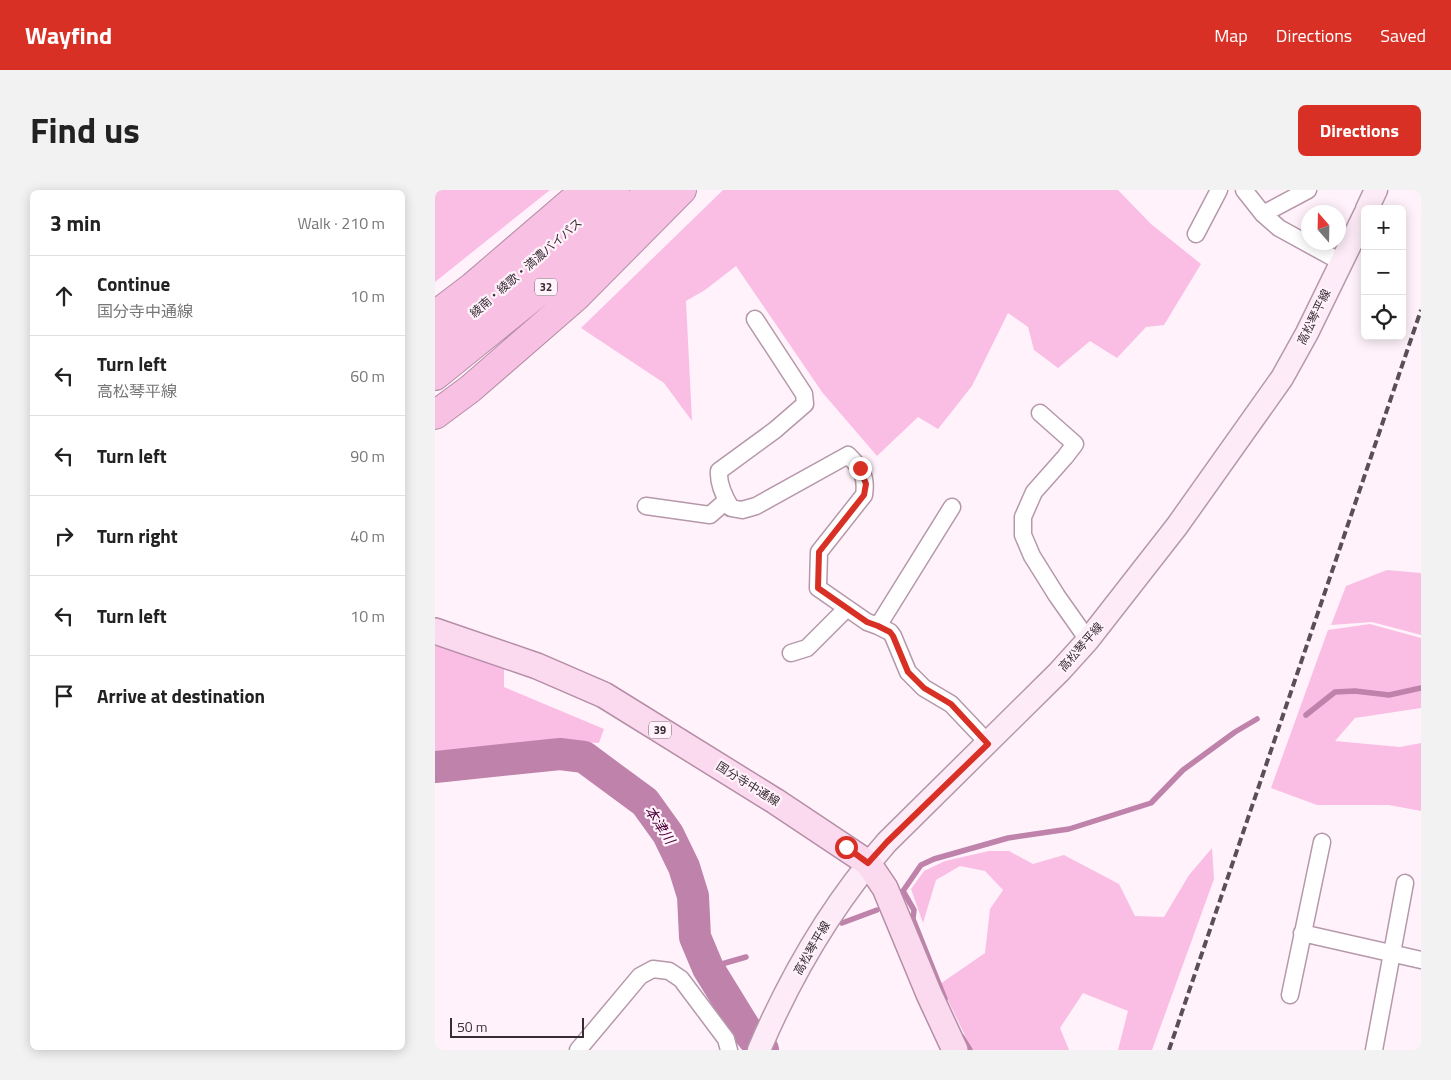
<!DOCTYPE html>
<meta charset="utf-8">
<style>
:root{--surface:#fff;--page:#f2f2f2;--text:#222;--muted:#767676;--line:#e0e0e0;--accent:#d93025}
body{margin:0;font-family:"Titillium Web","Noto Sans JP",sans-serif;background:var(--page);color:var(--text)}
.controls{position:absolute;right:15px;top:15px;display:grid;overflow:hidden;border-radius:8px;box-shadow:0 2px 12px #0003}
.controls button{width:45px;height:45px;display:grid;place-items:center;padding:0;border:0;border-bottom:1px solid var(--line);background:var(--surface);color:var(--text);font:25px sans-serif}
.compass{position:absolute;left:866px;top:15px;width:45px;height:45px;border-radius:50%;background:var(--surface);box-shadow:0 2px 12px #0003;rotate:340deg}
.scale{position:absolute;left:15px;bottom:12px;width:134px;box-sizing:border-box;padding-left:5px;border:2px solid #382c34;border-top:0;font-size:14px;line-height:18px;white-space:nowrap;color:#382c34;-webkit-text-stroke:4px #fff2fa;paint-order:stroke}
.stop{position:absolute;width:15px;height:15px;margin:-11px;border:4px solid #d93025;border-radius:50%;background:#fff}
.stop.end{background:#d93025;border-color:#fff;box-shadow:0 1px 5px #0008}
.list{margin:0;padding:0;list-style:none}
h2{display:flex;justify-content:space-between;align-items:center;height:65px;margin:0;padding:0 20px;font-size:21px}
h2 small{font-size:16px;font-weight:400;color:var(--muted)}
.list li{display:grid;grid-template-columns:32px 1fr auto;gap:15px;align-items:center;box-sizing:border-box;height:80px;padding:0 20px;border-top:1px solid var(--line)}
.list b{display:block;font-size:19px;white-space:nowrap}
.list p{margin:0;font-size:16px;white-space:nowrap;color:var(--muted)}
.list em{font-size:16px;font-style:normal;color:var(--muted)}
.icon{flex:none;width:28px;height:28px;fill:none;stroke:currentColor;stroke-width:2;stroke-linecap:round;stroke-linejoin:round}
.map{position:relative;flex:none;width:986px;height:860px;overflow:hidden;border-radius:8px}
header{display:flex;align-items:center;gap:30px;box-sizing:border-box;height:70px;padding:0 25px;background:var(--accent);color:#fff}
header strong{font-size:24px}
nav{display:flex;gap:28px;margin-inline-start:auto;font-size:18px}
.intro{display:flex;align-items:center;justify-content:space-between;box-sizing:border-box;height:120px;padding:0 30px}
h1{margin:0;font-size:35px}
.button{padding:12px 22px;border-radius:8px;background:var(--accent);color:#fff;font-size:18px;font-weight:700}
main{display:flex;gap:30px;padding:0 30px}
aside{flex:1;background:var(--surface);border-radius:8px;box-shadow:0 2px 12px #0003}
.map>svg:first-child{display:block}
.green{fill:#fabee5}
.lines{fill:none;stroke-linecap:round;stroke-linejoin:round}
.stream{stroke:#bf82ab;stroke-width:5.5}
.river{stroke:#bf82ab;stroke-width:32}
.street-casing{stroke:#b698ab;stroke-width:19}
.secondary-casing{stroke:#b698ab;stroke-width:25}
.primary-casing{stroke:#b58da6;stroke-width:28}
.highway-casing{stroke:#b58da6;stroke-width:30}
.street{stroke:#fff;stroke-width:16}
.secondary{stroke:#fdecf7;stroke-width:22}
.primary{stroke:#fbdaef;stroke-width:25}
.highway{stroke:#f8c1e4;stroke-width:28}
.rail{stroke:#5b4f57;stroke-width:4;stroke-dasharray:8 4;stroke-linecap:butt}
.route{stroke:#d93025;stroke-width:6}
.labels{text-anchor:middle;stroke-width:4.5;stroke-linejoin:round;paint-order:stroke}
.shield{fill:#fff2fa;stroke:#74676f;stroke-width:1}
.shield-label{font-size:11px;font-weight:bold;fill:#382c34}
.street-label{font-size:12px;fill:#382c34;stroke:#fff2fa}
.water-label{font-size:14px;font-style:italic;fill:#4d023d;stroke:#fff2fa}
</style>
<header>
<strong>Wayfind</strong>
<nav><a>Map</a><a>Directions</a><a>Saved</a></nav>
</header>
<div class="intro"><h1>Find us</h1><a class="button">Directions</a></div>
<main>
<aside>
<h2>3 min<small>Walk · 210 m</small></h2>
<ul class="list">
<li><svg class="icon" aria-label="ahead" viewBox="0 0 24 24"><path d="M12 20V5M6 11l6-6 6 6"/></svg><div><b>Continue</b><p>国分寺中通線</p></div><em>10 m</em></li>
<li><svg class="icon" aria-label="left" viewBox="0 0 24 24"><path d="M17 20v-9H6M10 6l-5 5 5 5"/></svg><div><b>Turn left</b><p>高松琴平線</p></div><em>60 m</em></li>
<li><svg class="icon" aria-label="left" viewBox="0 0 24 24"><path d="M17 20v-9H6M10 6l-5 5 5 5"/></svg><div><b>Turn left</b></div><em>90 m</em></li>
<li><svg class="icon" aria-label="right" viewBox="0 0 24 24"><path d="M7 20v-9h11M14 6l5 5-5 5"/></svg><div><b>Turn right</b></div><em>40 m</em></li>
<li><svg class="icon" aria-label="left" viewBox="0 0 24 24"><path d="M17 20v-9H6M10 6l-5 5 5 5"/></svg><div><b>Turn left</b></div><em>10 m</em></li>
<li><svg class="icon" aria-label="arrive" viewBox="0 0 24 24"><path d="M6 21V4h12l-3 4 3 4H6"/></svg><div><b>Arrive at destination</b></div></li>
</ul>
</aside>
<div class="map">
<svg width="986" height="860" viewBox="0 0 986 860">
<rect width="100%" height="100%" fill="#fff2fa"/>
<path class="green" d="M0 0H115L0 92Z
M288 0H683L716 34 766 74 729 135 711 137 682 168 655 151 623 178 599 160 593 137 573 123 537 196 503 239 483 227 442 266 387 202 301 76 270 100 251 111 257 231 229 193 146 138Z
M952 380 986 383V445L937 432 896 435 911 396Z
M935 434 986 448V518L920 528 900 551 965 557 986 553V621L954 615H882L836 598 893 440Z
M0 455 69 479V497L169 539 164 553 120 551 0 567Z
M777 658 779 689 717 860H683L693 821 648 803 625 838 634 860H537L505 794 550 763 555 719 568 700 550 681 525 676 501 690 488 733 476 699 489 681 510 671 554 661H574L598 674 629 665 684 694 700 726 729 727 754 685Z"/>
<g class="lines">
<path class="stream" d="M871 525 900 502 920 501 954 505 986 498
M468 701 479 720 478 729 510 809
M464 704 468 701 486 675 499 669 573 648 634 639 716 613 748 580 800 542 822 529
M407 733 442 720
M273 778 311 767
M527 847 535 860"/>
<path class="river" d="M0 577 125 564 149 567 210 612 233 644 249 677 258 706 260 747 273 778 310 838 328 860"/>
<g class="street-casing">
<path id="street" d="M809 0 828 24 844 38 906 72
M828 24 873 0
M761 44 784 0
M320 129 369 204 370 214 340 240 284 281C283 293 290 308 296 318L307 320 321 316 413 265C426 278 432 286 429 305L384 362 383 398 432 432 443 436 455 442 458 446 473 482 489 498 516 514 553 553
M605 223 640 254 630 267 599 302 588 327V345L597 366 622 406 653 450
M211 316 275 325 291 311
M443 436 517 317
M356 463 372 458 412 418
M867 743 986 770
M855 805 887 652
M143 860 205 786 218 779 234 781 246 789 291 849 294 860
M939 860 970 693"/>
</g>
<g class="secondary-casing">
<path id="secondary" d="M932 19 941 0
M324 860C356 785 398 713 452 652L624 482 653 450 742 336 847 188 872 143 930 24"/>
</g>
<g class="primary-casing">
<path id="primary" d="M0 441 102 476 169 505 340 611 433 673 450 698 494 804 520 860"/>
</g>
<g class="highway-casing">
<path id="highway" d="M0 125 37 97 150 0
M0 155 101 72 180 0
M0 186 119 90 216 0
M0 225 35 199 141 107 247 0"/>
</g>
<use href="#street" class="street"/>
<use href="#secondary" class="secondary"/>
<use href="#primary" class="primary"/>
<use href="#highway" class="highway"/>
<path class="rail" d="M734 860 986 120"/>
</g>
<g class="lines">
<path class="route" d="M411 657 433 673 452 652 553 554 516 514 489 498 473 482 458 446 455 442 443 436 432 432 383 398 384 362 429 305 431 294 425 278"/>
</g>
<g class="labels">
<g class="shield">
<rect x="100" y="88.5" width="22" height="17" rx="4"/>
<rect x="214" y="531.5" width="22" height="17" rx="4"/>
</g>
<g class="shield-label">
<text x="111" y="101">32</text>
<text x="225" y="544">39</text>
</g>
<g class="street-label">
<text transform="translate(91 78) rotate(-41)" y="4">綾南・綾歌・満濃バイパス</text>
<text transform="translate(879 127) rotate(-64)" y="4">高松琴平線</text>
<text transform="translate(646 457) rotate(-49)" y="4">高松琴平線</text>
<text transform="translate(313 594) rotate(32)" y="4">国分寺中通線</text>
<text transform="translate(377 758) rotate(-60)" y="4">高松琴平線</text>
</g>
<g class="water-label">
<text transform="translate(225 635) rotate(57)" y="5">本津川</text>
</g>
</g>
</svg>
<div class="controls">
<button>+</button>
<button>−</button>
<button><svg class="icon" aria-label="locate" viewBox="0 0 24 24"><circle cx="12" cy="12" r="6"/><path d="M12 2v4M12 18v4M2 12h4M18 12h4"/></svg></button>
</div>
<svg class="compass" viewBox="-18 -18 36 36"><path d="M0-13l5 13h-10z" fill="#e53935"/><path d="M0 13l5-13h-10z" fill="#767676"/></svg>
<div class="scale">50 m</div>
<div class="stop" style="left:411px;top:657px"></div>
<div class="stop end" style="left:425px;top:278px"></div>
</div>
</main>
